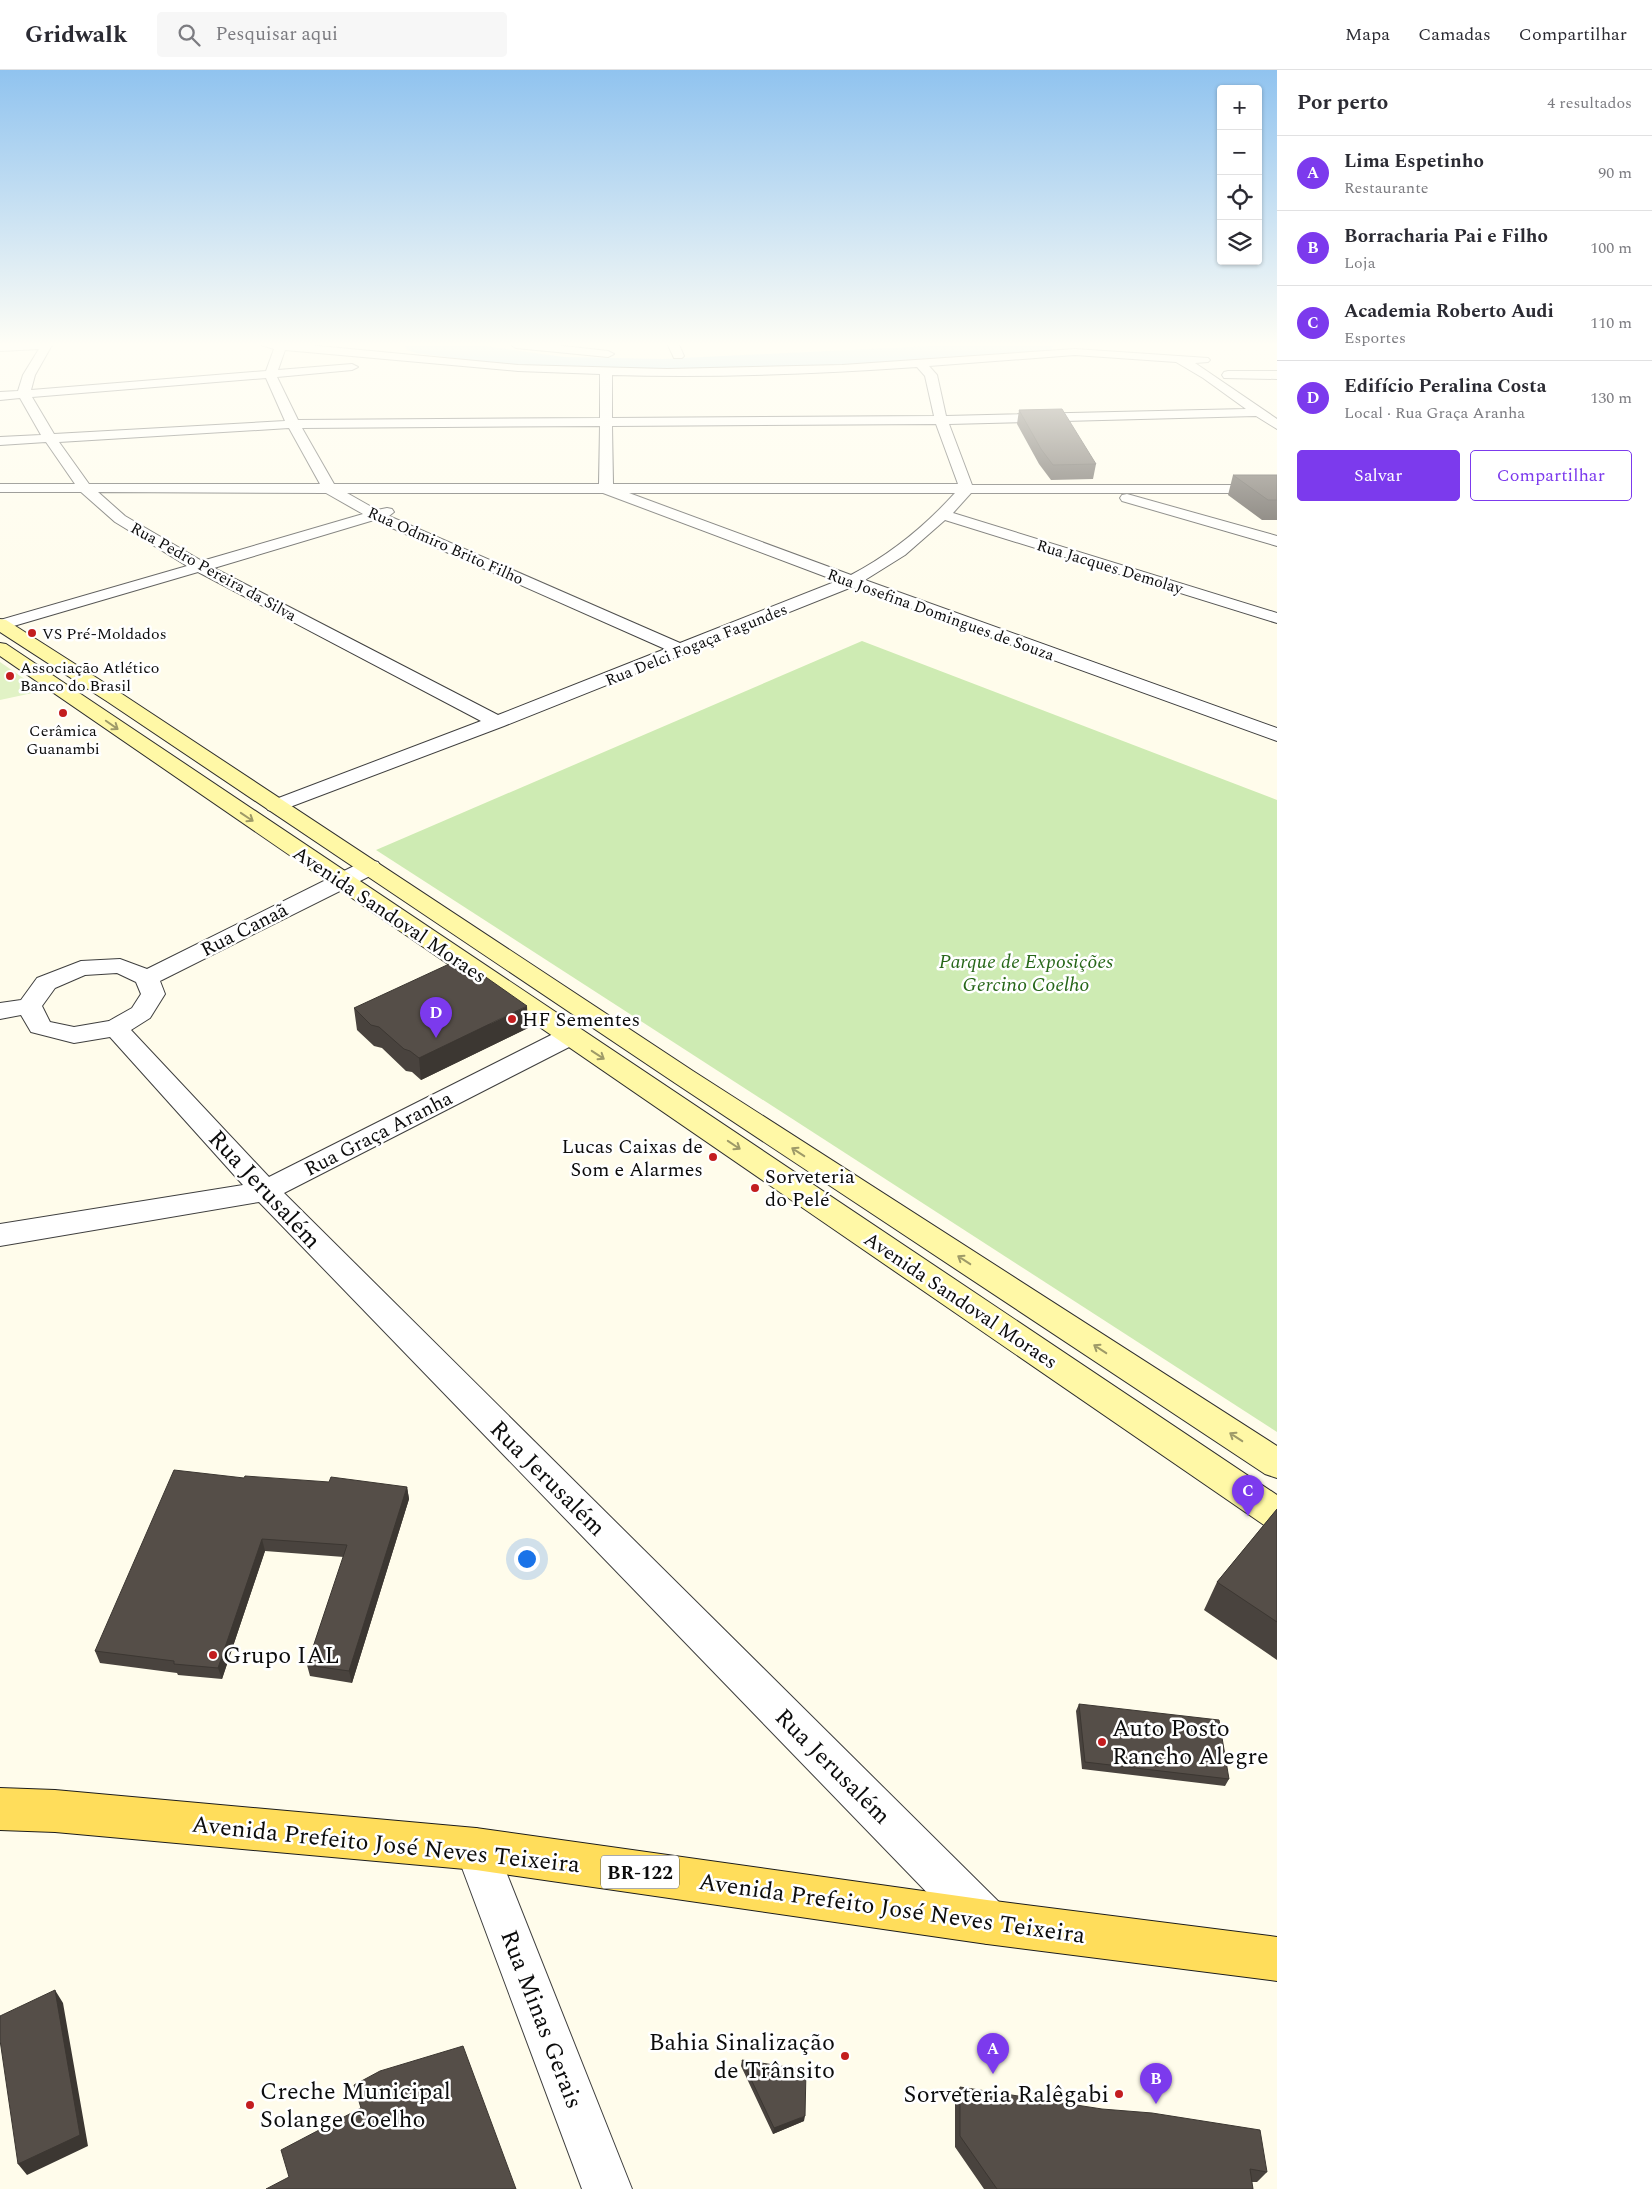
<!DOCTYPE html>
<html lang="pt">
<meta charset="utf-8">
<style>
:root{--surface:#fff;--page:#f7f7f7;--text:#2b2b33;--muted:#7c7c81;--line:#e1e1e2;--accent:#7c3aed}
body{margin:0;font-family:Spectral,serif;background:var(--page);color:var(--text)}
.controls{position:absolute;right:15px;top:15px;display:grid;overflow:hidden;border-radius:5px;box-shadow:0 1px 4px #0004}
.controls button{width:45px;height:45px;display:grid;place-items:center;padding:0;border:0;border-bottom:1px solid var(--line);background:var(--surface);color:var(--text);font:25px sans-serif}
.you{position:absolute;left:526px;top:1488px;width:18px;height:18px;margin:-12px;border:4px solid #fff;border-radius:50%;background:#1a73e8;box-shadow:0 0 0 8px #1a73e833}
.badge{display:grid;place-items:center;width:32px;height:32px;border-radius:50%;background:var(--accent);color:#fff;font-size:16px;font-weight:700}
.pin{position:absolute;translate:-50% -41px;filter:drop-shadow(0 1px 2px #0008)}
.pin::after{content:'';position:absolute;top:26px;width:18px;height:15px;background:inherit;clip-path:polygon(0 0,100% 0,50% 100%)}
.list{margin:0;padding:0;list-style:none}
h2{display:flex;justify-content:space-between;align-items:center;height:65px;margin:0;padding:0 20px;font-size:21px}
h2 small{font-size:16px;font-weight:400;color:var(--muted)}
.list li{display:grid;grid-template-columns:32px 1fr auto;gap:15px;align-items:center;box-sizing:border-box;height:75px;padding:0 20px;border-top:1px solid var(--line)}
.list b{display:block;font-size:19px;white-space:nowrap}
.list p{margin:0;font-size:16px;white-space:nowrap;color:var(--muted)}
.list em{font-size:16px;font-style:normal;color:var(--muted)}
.actions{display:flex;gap:10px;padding:15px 20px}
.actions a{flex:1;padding:11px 0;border:1px solid var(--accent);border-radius:5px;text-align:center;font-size:18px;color:var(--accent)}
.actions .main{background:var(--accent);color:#fff}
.icon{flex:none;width:28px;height:28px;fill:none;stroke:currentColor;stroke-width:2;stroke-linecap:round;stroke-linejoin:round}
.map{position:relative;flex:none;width:1277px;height:2119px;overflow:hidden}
header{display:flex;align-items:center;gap:30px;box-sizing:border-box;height:70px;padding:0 25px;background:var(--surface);border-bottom:1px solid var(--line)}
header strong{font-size:24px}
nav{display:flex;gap:28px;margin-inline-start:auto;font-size:18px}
.search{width:350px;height:45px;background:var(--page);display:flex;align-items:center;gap:12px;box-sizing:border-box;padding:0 18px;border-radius:5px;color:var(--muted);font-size:19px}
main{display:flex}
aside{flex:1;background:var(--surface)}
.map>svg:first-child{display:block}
.green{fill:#ceebb3}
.pitch{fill:#e1f2c5}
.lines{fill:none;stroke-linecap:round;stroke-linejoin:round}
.river{fill:#addafa;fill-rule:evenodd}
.minor-casing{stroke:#3f3f3f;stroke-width:2}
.secondary-casing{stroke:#2e2e2e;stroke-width:2}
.primary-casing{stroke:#1d1d1d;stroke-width:2}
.minor{fill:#fff;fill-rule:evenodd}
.secondary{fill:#fff8a6;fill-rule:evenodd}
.primary{fill:#ffdd5b;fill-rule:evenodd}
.wall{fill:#49433e}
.shaded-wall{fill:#3c3732}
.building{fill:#554e48;stroke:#3c3732}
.oneway{stroke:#9e9a68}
.poi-dot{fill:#c31d1f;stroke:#fff;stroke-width:2}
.labels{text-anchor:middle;stroke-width:5;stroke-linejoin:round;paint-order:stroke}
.far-street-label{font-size:16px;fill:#0c0c0c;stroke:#fff}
.far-poi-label{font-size:16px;fill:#0c0c0c;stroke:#fff;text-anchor:start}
.shield{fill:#fff;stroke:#555;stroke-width:1}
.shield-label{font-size:19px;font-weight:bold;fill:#0c0c0c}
.street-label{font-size:20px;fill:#0c0c0c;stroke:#fff}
.park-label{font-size:20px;font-style:italic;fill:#276719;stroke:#fff}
.poi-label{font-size:20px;fill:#0c0c0c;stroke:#fff;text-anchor:start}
.near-street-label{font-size:24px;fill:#0c0c0c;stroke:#fff}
.near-poi-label{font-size:24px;fill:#0c0c0c;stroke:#fff;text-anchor:start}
</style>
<header>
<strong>Gridwalk</strong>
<div class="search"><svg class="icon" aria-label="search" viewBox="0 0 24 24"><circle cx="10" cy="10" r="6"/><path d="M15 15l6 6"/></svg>Pesquisar aqui</div>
<nav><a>Mapa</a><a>Camadas</a><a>Compartilhar</a></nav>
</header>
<main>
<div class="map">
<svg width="1277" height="2119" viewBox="0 0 1277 2119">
<rect width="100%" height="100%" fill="#fffceb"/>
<path class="green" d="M862 571 1277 730V1362L376 780Z"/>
<path class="pitch" d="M0 592 42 621 0 630Z"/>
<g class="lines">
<path class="river" d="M404 275H477L564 287 663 289 951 275H1054L1051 280 1042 283 931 293 663 305 564 303 416 283 407 280Z"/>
<g class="minor-casing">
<path id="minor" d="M0 275H52L35 305 31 320 266 301 274 279 261 275H308L518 295 667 299 842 295 1075 279 1208 288 1210 290 1208 292 1195 293 1277 349V359L1256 346 949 354 972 415H1277V423H971L953 443 1277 543V553L945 450 905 485 865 510 1277 658V671L852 517 504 656 282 740 275 742 268 740 265 736 268 732 481 651 198 502 0 560V550L187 496 115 452 81 422H0V414H75L46 372 0 375V367L41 365 20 328 0 330V322L18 321 23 305 39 279 0 281ZM285 280 518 301 600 304V348L298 350 277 307 352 300 358 297 352 294 278 300ZM1075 285 1176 292 1203 308 1246 339 946 346 937 305 929 296ZM917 297 925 306 934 346 612 348V305C714 308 816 304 917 297ZM266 308 285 351 54 364 32 327ZM936 354 958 414H613L612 356ZM600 356 599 414H334L302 358ZM289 358 320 414H89L59 372ZM98 422 326 423 363 444 202 491 125 446ZM347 423H603L837 511 680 573 389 446 394 442 392 439 387 438 377 440ZM629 423H955C925 456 891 484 851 505ZM374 450 665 579 498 645 214 498Z
M511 275H555L608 281 614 284 608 287 516 278Z
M668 275H679L684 286 682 288H674Z
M1228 301H1277V309L1224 308 1222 305 1224 302Z
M1127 424 1277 466V476L1122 431 1120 428 1122 425Z
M370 790 378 792 381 797 378 802 160 911 165 924 150 948 131 960 269 1107 561 960 570 958 579 960 583 966 579 972 284 1123 1003 1836 1009 1852 1003 1868 987 1874 971 1868 259 1132 0 1176V1154L243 1115 110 967 74 973 31 962 21 945 0 949V933L21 930 37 908 81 891 120 889 147 899 362 792ZM117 903 136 912 141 924 132 938 109 951 74 957 50 952 42 936 55 918 85 905Z
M476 1758 491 1764 632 2119H582L455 1779 461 1764Z"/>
</g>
<g class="secondary-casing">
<path id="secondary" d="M0 549 6 550 122 624 693 1001 1277 1376V1408L1265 1404 675 1013 108 632 0 562Z
M0 573 6 574 1277 1425V1459L1264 1455 0 586Z"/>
</g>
<g class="primary-casing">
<path id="primary" d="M0 1718 55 1720 476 1758 987 1830 1277 1867V1911L987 1874 476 1800 55 1762 0 1760Z"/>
</g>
<use href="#minor" class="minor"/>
<use href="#secondary" class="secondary"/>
<use href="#primary" class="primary"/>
</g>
<path class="wall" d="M1019 340 1096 394 1093 409 1051 410 1039 394 1017 354Z
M1233 405H1277V450H1262L1228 425Z
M354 938 528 958 421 1010 412 1002 406 1001 382 978 374 976 357 960Z
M244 1408 407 1417 409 1429 352 1613 310 1606 307 1595 344 1487 265 1481 222 1609 178 1605 177 1603 100 1593 95 1581Z
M1277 1439V1590L1204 1540 1217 1512Z
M1079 1634 1229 1709 1225 1716 1082 1699 1076 1641Z
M742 1990 804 2051 773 2064 741 1996Z
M960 2017 1267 2102 1257 2112H1251L1253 2119H984L955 2077V2029Z"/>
<path class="shaded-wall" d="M527 936 528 958 421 1010 419 988Z
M407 1417 409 1429 352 1613 349 1601Z
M262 1469 265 1481 222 1609 218 1598Z
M55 1920 63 1933 88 2076 27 2105 18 2094Z
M805 2046 804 2051 773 2064 774 2058Z"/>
<path class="building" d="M1062 339 1096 394 1053 395 1041 379 1019 340Z
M1233 405H1277V430H1268Z
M460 889 527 936 419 988 410 981 404 979 379 957 371 955 354 938Z
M174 1400 244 1408 245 1406 329 1412 331 1407 407 1417 349 1601 307 1595 347 1475 262 1469 218 1598 174 1594V1591L95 1581Z
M1277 1439V1552L1217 1512Z
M1079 1634 1219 1650 1229 1709 1085 1692Z
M55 1920 80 2065 18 2094 0 1970V1946Z
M463 1976 516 2119H266L289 2107 281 2080 361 2038 354 2015 380 2001Z
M742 1990 806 2000 805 2046 774 2058Z
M960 2017 1102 2039 1152 2043 1260 2060 1267 2102 1250 2099 1253 2119H997L960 2066Z"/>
<defs><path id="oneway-shaft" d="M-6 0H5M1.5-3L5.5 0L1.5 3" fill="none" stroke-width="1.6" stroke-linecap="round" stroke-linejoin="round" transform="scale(1.25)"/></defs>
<g class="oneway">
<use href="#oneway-shaft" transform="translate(112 655) rotate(35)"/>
<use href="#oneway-shaft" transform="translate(247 747) rotate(34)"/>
<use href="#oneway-shaft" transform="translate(598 985) rotate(33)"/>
<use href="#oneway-shaft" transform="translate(734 1075) rotate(34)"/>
<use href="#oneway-shaft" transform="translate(798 1082) rotate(-147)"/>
<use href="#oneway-shaft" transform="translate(964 1190) rotate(-147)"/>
<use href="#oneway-shaft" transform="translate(1100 1279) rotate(-147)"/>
<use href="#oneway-shaft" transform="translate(1236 1367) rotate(-147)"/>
</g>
<linearGradient id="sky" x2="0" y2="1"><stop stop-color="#90c3ef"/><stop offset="0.48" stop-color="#fffef6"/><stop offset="1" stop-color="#fffef6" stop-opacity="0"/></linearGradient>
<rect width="1277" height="572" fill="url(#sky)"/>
<g class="poi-dot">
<circle cx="32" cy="563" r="5"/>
<circle cx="10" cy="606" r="5"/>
<circle cx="63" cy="643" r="5"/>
<circle cx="512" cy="949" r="5"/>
<circle cx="713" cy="1087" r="5"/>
<circle cx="755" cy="1118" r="5"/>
<circle cx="213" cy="1585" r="5"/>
<circle cx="1102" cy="1672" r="5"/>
<circle cx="845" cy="1986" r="5"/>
<circle cx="1119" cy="2024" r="5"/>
<circle cx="250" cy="2035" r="5"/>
</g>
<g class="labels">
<g class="far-street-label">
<text transform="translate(446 475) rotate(24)" y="6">Rua Odmiro Brito Filho</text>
<text transform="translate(1110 496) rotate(17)" y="6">Rua Jacques Demolay</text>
<text transform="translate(214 501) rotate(29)" y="6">Rua Pedro Pereira da Silva</text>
<text transform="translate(941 544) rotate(20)" y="6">Rua Josefina Domingues de Souza</text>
<text transform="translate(696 574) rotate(-22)" y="6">Rua Delci Fogaça Fagundes</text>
</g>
<g class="far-poi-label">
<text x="42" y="569">VS Pré-Moldados</text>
<text x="20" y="603">Associação Atlético<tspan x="20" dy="18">Banco do Brasil</tspan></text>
<text x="63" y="666" text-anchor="middle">Cerâmica<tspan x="63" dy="18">Guanambi</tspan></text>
</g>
<rect class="shield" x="601" y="1785.5" width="78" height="33" rx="4"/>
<g class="shield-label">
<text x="640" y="1809">BR-122</text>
</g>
<g class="street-label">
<text transform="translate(390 844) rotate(34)" y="7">Avenida Sandoval Moraes</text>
<text transform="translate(244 859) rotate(-27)" y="7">Rua Canaã</text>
<text transform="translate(378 1063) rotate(-27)" y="7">Rua Graça Aranha</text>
<text transform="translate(961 1230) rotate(34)" y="7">Avenida Sandoval Moraes</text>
</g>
<g class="park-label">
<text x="1026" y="898">Parque de Exposições<tspan x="1026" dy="23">Gercino Coelho</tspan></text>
</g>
<g class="poi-label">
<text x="522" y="956">HF Sementes</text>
<text x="703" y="1083" text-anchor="end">Lucas Caixas de<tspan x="703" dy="23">Som e Alarmes</tspan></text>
<text x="765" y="1113">Sorveteria<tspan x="765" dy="23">do Pelé</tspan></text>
</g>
<g class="near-street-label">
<text transform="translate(265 1119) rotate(47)" y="8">Rua Jerusalém</text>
<text transform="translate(548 1408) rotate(45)" y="8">Rua Jerusalém</text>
<text transform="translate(833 1696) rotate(45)" y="8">Rua Jerusalém</text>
<text transform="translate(386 1774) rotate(6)" y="8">Avenida Prefeito José Neves Teixeira</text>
<text transform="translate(892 1838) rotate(8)" y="8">Avenida Prefeito José Neves Teixeira</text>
<text transform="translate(542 1949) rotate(69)" y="8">Rua Minas Gerais</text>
</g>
<g class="near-poi-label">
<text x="223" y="1593">Grupo IAL</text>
<text x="1112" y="1666">Auto Posto<tspan x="1112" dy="28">Rancho Alegre</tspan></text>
<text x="835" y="1980" text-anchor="end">Bahia Sinalização<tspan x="835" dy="28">de Trânsito</tspan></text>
<text x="260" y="2029">Creche Municipal<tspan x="260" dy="28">Solange Coelho</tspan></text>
<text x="1109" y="2032" text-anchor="end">Sorveteria Ralêgabi</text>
</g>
</g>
</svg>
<div class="controls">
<button>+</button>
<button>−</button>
<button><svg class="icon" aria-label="locate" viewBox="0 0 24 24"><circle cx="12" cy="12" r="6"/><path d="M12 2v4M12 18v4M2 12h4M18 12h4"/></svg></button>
<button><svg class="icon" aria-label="layers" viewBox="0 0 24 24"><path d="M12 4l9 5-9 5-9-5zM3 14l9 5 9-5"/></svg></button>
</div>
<div class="you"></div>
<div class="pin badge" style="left:993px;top:2004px">A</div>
<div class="pin badge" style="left:1156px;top:2034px">B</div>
<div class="pin badge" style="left:1248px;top:1446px">C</div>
<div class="pin badge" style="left:436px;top:968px">D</div>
</div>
<aside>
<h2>Por perto<small>4 resultados</small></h2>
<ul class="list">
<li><span class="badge">A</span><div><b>Lima Espetinho</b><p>Restaurante</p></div><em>90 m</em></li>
<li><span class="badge">B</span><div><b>Borracharia Pai e Filho</b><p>Loja</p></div><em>100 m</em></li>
<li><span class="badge">C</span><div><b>Academia Roberto Audi</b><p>Esportes</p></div><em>110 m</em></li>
<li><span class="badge">D</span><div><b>Edifício Peralina Costa</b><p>Local · Rua Graça Aranha</p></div><em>130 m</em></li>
</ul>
<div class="actions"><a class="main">Salvar</a><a>Compartilhar</a></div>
</aside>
</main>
